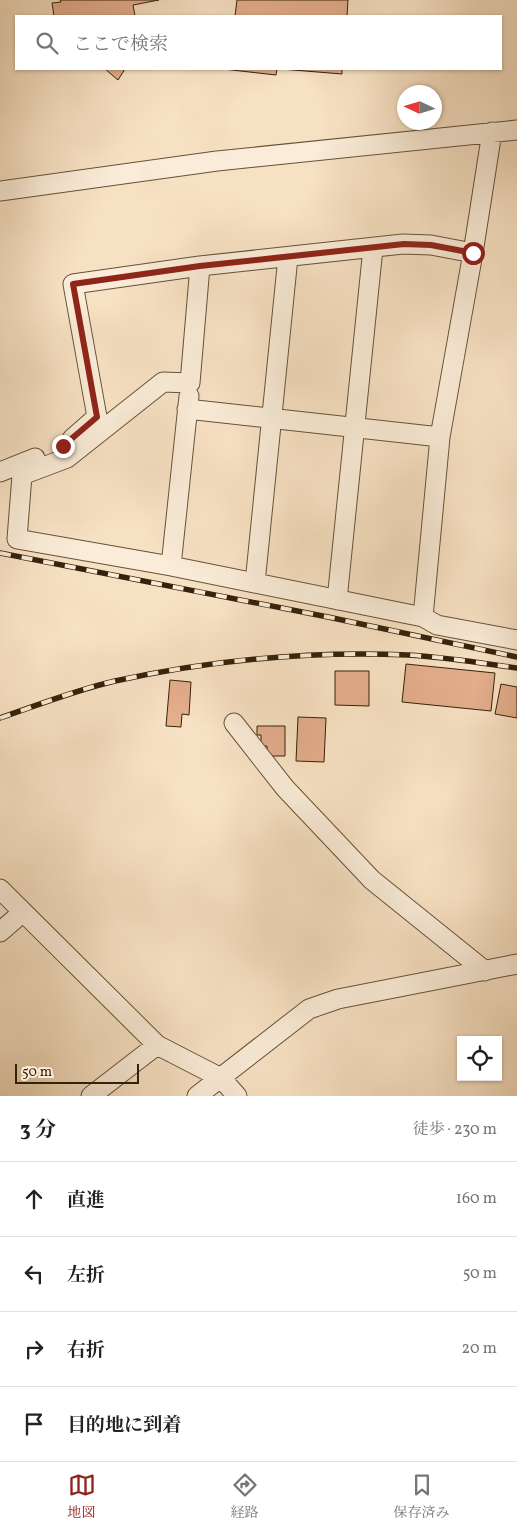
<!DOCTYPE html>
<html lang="ja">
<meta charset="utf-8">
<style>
:root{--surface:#fff;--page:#f2f2f2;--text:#222;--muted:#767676;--line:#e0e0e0;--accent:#8f2418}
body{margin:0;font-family:Vollkorn,"Noto Serif JP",serif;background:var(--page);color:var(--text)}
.controls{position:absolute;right:15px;bottom:15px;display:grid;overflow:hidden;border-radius:0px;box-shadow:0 1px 4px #0004}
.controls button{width:45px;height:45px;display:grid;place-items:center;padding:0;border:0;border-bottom:1px solid var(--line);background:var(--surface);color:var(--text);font:25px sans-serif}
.compass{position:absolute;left:397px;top:85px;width:45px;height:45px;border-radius:50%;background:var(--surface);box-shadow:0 1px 4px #0004;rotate:274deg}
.scale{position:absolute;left:15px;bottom:12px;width:124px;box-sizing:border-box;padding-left:5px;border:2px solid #362209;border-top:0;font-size:14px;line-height:18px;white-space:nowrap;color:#362209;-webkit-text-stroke:4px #faecd8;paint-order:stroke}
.stop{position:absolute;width:15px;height:15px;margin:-11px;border:4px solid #8f2418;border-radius:50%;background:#fff}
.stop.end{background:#8f2418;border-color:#fff;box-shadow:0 1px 5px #0008}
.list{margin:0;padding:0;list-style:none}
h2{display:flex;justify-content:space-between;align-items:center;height:65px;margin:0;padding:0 20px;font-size:21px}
h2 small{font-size:16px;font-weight:400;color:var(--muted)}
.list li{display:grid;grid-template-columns:32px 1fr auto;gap:15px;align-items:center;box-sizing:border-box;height:75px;padding:0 20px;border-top:1px solid var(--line)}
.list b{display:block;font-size:19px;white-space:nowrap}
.list em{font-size:16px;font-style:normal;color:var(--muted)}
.icon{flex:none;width:28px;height:28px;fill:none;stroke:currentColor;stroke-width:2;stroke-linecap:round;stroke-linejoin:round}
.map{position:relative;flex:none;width:517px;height:1096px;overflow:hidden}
.search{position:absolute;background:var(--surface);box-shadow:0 1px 4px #0004;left:15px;right:15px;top:15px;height:55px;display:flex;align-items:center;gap:12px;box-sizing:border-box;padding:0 18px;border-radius:0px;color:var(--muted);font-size:19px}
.sheet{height:365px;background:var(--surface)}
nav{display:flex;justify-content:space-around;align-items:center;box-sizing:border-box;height:70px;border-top:1px solid var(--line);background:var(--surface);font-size:14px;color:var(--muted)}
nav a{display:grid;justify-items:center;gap:2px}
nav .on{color:var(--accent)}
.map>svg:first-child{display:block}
.building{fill:#e4ad8c;stroke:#362209}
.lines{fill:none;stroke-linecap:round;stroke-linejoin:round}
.minor-casing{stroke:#665238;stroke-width:21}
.minor{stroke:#faecd8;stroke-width:19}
.rail-casing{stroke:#362209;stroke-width:5.5}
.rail{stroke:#faecd8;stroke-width:4;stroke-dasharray:11;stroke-linecap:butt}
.route{stroke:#8f2418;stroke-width:6}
</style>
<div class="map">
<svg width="517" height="1096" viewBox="0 0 517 1096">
<rect width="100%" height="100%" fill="#f7e1c3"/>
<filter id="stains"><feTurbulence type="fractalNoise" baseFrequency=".004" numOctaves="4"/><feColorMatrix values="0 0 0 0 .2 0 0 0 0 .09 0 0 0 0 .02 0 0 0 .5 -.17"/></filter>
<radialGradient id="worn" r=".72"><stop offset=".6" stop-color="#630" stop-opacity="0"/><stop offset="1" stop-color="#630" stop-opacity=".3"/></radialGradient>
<path class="building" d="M60 0H159L133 5 135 16H54L52 3 61 2Z
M237 0H348L347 16H235Z
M105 69H125L118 80Z
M223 69H277L276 75Z
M281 69H342V74Z
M406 664 495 673 491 711 402 702Z
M335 671H369V706L335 705Z
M170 680 191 682 189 715 182 714 181 727 166 726Z
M501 684 517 687V718L495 714Z
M298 717 326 718 324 762 296 761Z
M257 726H285V756H267V746H261V735H257Z"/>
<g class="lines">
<g class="minor-casing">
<path id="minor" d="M0 191 217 161 517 130
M403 244 431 245 473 253 440 437 423 617 171 566 17 539 22 475 67 458 163 382 190 383 200 266Z
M473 253 492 132
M187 409 440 437
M72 439 97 417 73 284 200 266
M0 472 35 458
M171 566 189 396
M255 583 288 257
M337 600 373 248
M423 617 437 625 517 640
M234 723 285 788 372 880 485 971
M0 889 157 1045 221 1078 237 1096
M0 932 23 912
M91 1096 157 1045
M197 1096 309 1009 338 999 517 964"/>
</g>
<use href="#minor" class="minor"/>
<g class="rail-casing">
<path id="rail" d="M0 553 328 617 517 657
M0 718C38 705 76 690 115 681 211 660 310 651 408 655 444 657 481 663 517 668"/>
</g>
<use href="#rail" class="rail"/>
</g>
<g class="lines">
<path class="route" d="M63 446 97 417 73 284 200 266 404 244 431 245 473 253"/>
</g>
<rect width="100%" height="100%" filter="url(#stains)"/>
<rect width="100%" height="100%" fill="url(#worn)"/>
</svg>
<div class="controls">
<button><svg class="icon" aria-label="locate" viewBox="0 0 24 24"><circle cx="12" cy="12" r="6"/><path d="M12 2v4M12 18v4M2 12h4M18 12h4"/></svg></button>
</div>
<svg class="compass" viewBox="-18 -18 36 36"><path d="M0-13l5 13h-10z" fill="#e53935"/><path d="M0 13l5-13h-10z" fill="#767676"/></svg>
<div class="scale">50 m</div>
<div class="stop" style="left:473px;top:253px"></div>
<div class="stop end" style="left:63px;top:446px"></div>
<div class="search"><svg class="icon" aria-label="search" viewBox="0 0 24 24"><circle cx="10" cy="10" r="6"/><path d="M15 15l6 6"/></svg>ここで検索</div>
</div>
<section class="sheet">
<h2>3 分<small>徒歩 · 230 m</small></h2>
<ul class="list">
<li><svg class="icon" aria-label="ahead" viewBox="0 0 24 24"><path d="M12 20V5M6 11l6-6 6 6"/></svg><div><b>直進</b></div><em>160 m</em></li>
<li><svg class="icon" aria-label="left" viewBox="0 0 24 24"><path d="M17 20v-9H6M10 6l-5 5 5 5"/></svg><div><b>左折</b></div><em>50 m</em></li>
<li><svg class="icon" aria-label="right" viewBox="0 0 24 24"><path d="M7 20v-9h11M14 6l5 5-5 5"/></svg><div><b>右折</b></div><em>20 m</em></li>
<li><svg class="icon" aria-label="arrive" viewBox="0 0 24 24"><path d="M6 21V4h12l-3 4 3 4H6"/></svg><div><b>目的地に到着</b></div></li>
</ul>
</section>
<nav>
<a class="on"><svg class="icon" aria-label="map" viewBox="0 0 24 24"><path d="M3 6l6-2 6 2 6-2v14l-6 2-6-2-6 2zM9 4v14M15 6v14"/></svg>地図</a>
<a><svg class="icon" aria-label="directions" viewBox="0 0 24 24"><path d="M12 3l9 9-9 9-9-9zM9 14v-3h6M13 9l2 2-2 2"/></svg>経路</a>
<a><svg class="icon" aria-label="saved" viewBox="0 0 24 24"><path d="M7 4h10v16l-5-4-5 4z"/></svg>保存済み</a>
</nav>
